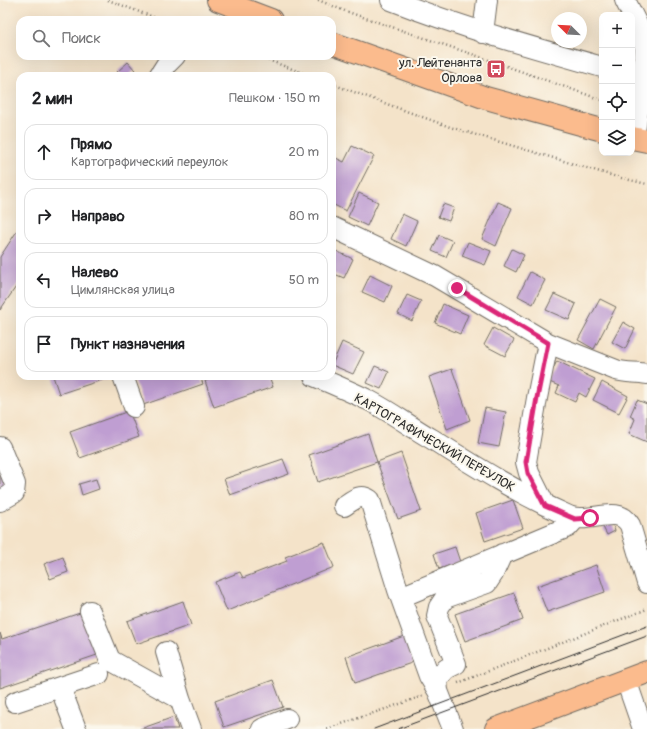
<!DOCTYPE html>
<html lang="ru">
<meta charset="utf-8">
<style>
:root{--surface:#fff;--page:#f2f2f2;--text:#202124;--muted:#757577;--line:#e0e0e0}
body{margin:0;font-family:Pangolin,sans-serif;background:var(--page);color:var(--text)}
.controls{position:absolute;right:12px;top:12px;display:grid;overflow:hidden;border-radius:8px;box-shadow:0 4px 16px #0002}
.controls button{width:36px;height:36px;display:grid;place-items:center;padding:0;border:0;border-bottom:1px solid var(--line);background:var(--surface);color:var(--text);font:20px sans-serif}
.compass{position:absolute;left:551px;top:12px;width:36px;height:36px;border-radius:50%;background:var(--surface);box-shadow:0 4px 16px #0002;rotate:294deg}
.stop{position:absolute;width:12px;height:12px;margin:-9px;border:3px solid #db2777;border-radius:50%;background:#fff}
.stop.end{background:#db2777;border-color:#fff;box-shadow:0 1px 4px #0008}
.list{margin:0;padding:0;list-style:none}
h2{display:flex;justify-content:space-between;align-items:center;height:52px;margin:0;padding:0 16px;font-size:17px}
h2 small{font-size:13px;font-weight:400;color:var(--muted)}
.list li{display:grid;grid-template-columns:26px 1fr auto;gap:12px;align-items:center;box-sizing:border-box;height:56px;margin:0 8px 8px;padding:0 8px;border:1px solid var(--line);border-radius:12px}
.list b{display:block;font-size:15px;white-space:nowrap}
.list p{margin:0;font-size:13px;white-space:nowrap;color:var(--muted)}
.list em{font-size:13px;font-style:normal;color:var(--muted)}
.icon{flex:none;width:22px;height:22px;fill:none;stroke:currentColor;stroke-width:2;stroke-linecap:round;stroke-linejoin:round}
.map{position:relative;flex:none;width:647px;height:729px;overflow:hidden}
.search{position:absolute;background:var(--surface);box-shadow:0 4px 16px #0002;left:16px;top:16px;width:320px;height:44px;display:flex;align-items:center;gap:10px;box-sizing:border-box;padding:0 14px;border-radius:12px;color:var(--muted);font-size:15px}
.panel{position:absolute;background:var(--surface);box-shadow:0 4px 16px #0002;left:16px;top:72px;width:320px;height:308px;border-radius:12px}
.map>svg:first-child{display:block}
.building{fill:#bf9ed2}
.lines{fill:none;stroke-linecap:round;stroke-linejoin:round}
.minor-casing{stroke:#716b62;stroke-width:22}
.major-casing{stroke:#716b62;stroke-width:24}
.path{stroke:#716b62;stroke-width:2.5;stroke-dasharray:1 3;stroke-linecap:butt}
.minor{stroke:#fff;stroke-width:20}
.major{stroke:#fbbb8d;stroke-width:22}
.tram{stroke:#2b2b2b;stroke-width:1}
.route{stroke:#db2777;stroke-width:5}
.labels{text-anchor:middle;stroke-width:4;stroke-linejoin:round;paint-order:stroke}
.poi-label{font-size:13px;fill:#2b2b2b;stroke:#fbf7ec;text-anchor:end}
.street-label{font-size:13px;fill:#2b2b2b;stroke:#fbf7ec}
</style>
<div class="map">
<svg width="647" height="729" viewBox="0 0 647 729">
<rect width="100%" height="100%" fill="#fbf7ec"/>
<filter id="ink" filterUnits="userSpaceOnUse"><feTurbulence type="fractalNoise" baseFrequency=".025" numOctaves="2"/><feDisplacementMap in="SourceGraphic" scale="8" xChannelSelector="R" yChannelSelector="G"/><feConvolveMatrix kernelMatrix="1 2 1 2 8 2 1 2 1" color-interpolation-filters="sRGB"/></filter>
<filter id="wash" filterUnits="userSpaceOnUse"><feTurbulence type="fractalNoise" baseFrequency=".012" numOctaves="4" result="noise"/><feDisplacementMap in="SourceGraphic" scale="16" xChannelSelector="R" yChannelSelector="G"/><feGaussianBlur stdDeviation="0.9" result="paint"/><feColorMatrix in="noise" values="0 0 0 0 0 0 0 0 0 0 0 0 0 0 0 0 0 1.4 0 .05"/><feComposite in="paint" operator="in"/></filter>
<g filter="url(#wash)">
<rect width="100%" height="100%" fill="#f4e3c9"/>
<g id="blocks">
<path class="building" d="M128 62 135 70 128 76H121L117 72Z
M352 146 374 156 346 211 332 204V156L344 162Z
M359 193 378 202 367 226 348 217Z
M498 202 512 208 496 246 482 239Z
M443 204 454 208 449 221 438 217Z
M402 214 417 221 406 246 391 239Z
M17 231 20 233V281L0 310V257Z
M439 235 453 241 446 257 432 251Z
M468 242 491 251 485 265 462 256Z
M332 249 353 259 344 278 332 273Z
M512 249 524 255 516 272 504 266Z
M530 272 545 280 533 304 518 296Z
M370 275 392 286 385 302 362 292Z
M554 294 576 304 569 320 546 310Z
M407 295 421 301 412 321 398 314Z
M600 299 616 307 594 349 578 340Z
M443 304 468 315 460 334 435 323Z
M623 322 635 329 625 349 612 342Z
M493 328 514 340 505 356 484 345Z
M342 342 364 352 353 374 332 365Z
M557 361 595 379 586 397 579 393 575 402 556 393 559 386 547 381Z
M375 366 389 372 381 389 367 383Z
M452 369 470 420 447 429 429 377Z
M53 376H107L108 378 59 394Z
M133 376H200L203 384 143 405Z
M219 376H269L273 387 214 407 205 381Z
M602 382 628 396 619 413 593 400Z
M637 400 647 404V442L629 434 635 419 630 416Z
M485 408 506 412 499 447 478 443Z
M129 411 139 437 80 458 70 432Z
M368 434 377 462 318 482 309 455Z
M401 453 421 511 398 519 377 462Z
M283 459 289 474 230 495 224 479Z
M0 467 7 487 0 489Z
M96 479 99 489 82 495 79 484Z
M513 500 523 528 485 541 476 513Z
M612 523 615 531 607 535 603 527Z
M324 542 334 567 227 611 215 582 240 572 243 578 287 561 285 557Z
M455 547 460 562 439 569 434 554Z
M63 557 68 572 50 579 44 564Z
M596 565 605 592 547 612 537 586Z
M514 593 523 620 465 641 455 614Z
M183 601 191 625 136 644 127 621Z
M83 612 97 655 0 688V633L2 639Z
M404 636 414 662 355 683 346 657Z
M273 680 283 707 224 727 215 701Z
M174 717 178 729H140Z"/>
</g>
</g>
<g filter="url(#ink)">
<use href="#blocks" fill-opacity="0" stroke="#716b62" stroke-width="1"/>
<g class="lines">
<g class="minor-casing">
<path id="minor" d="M391 0C460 27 531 47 602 67
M625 0 640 30 645 48 643 79 634 138
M483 33 487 0
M159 76 166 65 175 56
M332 227 435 276 548 343 616 370C626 373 636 372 647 374
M123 376 134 407
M314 376C333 384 352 392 370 401 391 412 411 427 432 439 476 467 521 495 569 516 588 525 618 503 630 525L647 583
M0 447 15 484 14 493 0 501
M545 505 529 473 526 462 537 398 548 343
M344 506C353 500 360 493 370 500L398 590 429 676 438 691 453 729
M401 597 568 527 575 519
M90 611 110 660 180 699 191 729
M166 652 180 699
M626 680 643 729
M60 687 76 729
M438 691 437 680 446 669 456 664 437 616 439 607 445 598 487 583 493 574 502 554
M15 702 99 674
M262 729 287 719"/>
</g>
<g class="major-casing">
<path id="major" d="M218 0 271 20
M332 43 486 98 602 130
M632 138 647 141
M496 729 647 672"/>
</g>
<path class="path" d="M108 0 161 20
M318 0 345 11 489 60 602 100
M257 56 311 76
M332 84 450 127 617 177 647 184
M458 683 647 609
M327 729 423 696"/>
<use href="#minor" class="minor"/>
<use href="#major" class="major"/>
<path class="tram" d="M374 729 647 626
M398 729 647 636"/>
</g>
</g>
<g class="lines" filter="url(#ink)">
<path class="route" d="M457 288 548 343 537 398 526 462 528 473 545 506 575 519 590 518"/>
</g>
<defs>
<g id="bus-square" transform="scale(1)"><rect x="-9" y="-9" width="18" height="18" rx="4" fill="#d1495b" stroke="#fbf7ec"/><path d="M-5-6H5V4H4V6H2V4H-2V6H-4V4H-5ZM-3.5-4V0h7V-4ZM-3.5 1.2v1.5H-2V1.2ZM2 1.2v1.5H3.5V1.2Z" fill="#fff"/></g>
</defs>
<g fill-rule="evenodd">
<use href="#bus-square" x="496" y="69"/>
</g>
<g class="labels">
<g class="poi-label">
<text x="482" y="67">ул. Лейтенанта<tspan x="482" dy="15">Орлова</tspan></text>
</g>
<g class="street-label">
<text transform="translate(435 442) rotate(30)" y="5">КАРТОГРАФИЧЕСКИЙ ПЕРЕУЛОК</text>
</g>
</g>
</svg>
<div class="controls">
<button>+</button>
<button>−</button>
<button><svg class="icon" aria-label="locate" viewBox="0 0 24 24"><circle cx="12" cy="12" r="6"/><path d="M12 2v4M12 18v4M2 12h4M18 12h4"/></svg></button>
<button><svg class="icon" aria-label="layers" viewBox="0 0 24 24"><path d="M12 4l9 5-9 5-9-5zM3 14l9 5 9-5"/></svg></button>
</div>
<svg class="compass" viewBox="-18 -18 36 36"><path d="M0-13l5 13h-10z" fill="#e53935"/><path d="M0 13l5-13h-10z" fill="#757577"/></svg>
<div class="stop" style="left:590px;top:518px"></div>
<div class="stop end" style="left:457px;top:288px"></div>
<div class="search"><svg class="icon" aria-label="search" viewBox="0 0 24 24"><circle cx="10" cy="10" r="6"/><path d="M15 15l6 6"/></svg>Поиск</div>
<section class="panel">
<h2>2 мин<small>Пешком · 150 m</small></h2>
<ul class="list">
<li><svg class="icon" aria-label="ahead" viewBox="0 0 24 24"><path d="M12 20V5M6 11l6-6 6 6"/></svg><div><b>Прямо</b><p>Картографический переулок</p></div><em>20 m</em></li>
<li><svg class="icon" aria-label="right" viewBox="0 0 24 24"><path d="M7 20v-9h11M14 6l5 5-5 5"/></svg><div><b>Направо</b></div><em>80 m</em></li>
<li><svg class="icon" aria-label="left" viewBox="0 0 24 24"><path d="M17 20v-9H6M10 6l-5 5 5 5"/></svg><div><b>Налево</b><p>Цимлянская улица</p></div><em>50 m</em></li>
<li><svg class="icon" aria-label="arrive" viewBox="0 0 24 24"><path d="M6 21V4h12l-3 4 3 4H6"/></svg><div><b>Пункт назначения</b></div></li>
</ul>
</section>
</div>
